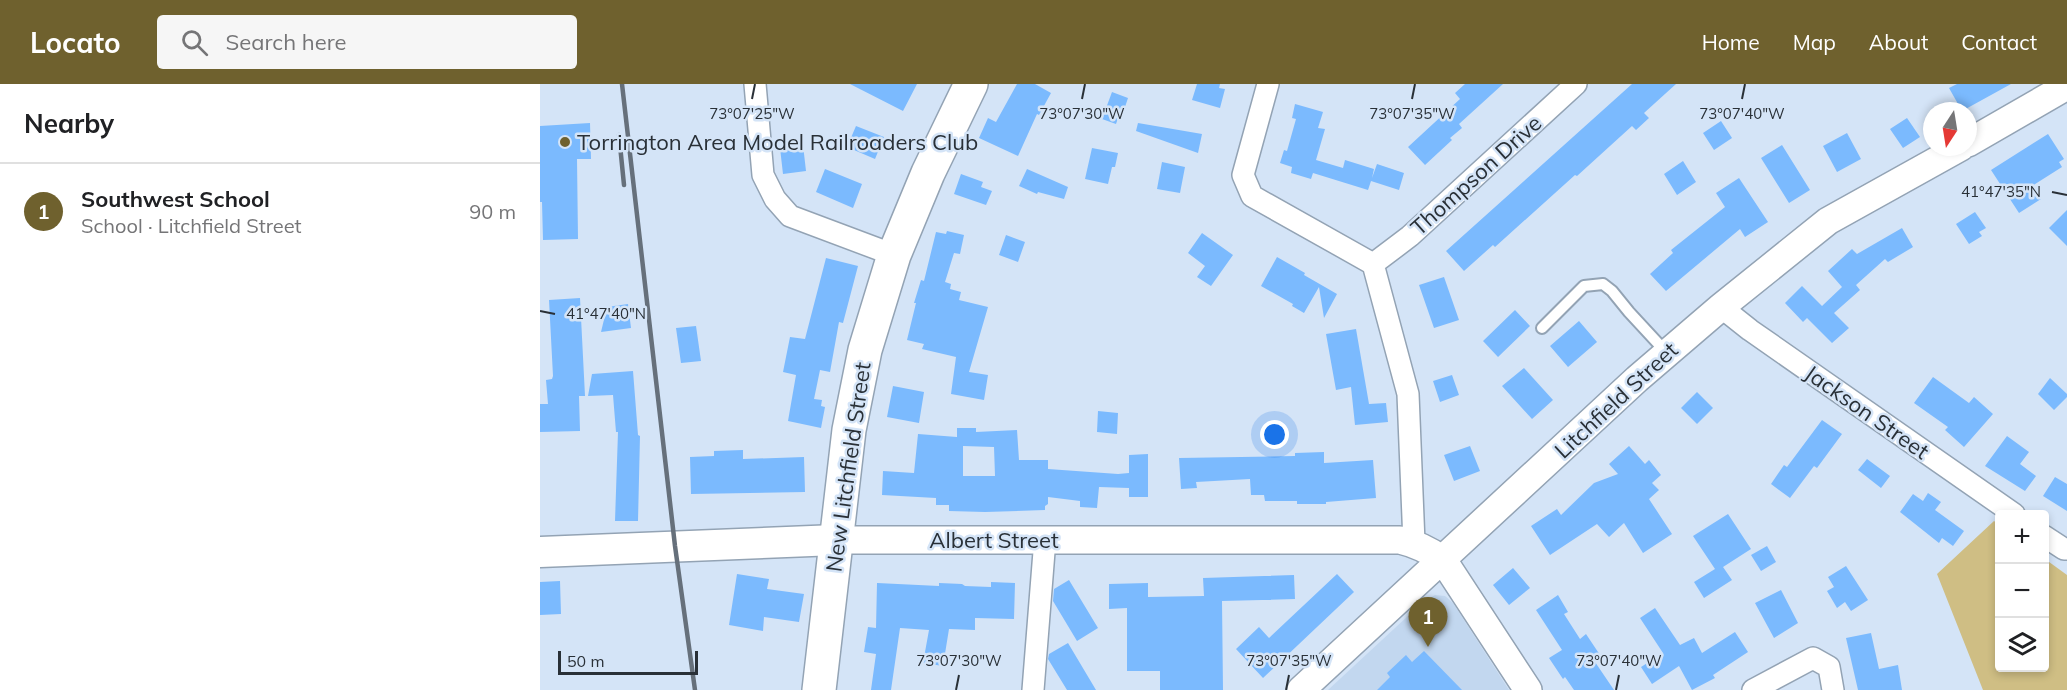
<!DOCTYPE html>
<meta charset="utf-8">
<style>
:root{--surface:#fff;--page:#f6f6f6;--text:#202124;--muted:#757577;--line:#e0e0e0;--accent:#6f612e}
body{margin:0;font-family:Mulish,sans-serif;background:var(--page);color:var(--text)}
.controls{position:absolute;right:18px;bottom:18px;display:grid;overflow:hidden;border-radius:6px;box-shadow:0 3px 9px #0003}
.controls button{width:54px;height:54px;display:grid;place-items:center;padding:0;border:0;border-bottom:2px solid var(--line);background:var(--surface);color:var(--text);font:30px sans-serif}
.compass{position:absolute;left:1383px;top:18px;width:54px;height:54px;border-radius:50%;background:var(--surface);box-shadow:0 3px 9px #0003;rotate:192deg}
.scale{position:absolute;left:18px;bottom:15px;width:140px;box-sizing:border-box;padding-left:6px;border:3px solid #293037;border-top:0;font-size:16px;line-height:21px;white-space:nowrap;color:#293037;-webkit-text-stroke:4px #d4e4f7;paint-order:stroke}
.you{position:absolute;left:735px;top:351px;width:21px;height:21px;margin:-15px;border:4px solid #fff;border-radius:50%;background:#1a73e8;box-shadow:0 0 0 9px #1a73e833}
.badge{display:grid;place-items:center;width:39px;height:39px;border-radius:50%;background:var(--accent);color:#fff;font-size:20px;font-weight:700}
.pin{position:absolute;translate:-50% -50px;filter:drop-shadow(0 2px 3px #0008)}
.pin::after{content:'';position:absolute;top:32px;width:21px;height:18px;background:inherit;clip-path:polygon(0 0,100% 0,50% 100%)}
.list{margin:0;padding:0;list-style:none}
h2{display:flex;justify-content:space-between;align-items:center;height:78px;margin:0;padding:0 24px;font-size:26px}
h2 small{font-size:20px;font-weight:400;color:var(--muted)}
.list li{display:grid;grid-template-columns:39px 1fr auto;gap:18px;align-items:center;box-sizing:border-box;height:96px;padding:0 24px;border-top:2px solid var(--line)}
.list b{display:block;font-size:22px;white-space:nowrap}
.list p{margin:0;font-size:20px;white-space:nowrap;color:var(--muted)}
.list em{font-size:20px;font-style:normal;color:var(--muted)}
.icon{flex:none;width:33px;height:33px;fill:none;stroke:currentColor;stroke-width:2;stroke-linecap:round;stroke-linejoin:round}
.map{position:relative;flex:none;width:1527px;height:606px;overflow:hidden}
header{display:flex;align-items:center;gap:36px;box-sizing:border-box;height:84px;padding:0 30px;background:var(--accent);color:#fff}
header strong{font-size:28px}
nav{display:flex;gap:33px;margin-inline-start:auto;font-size:21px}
.search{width:420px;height:54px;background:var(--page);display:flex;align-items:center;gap:15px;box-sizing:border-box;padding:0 21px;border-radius:6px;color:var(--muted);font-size:22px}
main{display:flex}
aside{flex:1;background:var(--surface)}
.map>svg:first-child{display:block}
.built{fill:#c2d7ef}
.green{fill:#cfbe84}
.building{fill:#7bbafe;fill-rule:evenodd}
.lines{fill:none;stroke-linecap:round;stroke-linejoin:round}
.service-casing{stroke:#93a3b4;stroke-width:14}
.minor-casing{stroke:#93a3b4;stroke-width:24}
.tertiary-casing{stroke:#93a3b4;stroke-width:30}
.secondary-casing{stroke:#93a3b4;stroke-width:33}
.trunk-casing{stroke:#93a3b4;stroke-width:36}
.service{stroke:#fff;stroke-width:10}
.minor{stroke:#fff;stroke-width:21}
.tertiary{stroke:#fff;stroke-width:27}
.secondary{stroke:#fff;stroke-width:30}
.trunk{stroke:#fff;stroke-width:33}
.rail{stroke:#66707b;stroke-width:4.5}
.ticks{fill:none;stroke:#293037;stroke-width:2}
.poi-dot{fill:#6f612e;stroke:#d4e4f7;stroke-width:2}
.labels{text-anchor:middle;stroke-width:5;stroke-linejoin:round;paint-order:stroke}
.poi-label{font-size:22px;fill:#293037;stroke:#d4e4f7;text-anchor:start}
.street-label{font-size:22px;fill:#293037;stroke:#d4e4f7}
.ticks-label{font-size:15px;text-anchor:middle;fill:#293037;stroke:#d4e4f7;stroke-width:5;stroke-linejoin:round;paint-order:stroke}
</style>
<header>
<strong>Locato</strong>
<div class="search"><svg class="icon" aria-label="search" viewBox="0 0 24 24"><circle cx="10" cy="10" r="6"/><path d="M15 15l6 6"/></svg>Search here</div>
<nav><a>Home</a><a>Map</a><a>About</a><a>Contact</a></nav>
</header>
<main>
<aside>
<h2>Nearby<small></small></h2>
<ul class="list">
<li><span class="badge">1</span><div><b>Southwest School</b><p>School · Litchfield Street</p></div><em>90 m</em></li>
</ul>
</aside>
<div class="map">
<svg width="1527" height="606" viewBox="0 0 1527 606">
<rect width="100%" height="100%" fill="#d4e4f7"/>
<path class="built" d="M895 511 905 512 913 519 969 606H788L882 519Z"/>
<path class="green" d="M1454 437 1460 441V584H1504L1505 475 1527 491V606H1443L1397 490Z"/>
<path class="building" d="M310 0H377L363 27Z
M477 0H495L511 9 499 31 497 30 478 72 439 54 448 34 456 38Z
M657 0H680L679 4 685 5 680 24 652 16Z
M925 0H963L919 40 922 44 910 54 912 56 885 81 868 63 920 15 915 9Z
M1092 0H1136L1104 29 1109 34 1096 46 1092 42 1037 92 1035 91 955 163 953 161 924 187 906 167Z
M1417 0H1471L1422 27 1409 4Z
M572 8 588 14 582 32 579 31 576 40 562 35Z
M755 20 783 28 778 44 785 45 776 76 803 84 805 76 834 85 832 94 837 80 864 89 859 106 831 97 828 106 773 89 771 95 751 89 752 83 740 79 744 66 747 67 756 35 752 34Z
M1367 34 1380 53 1363 64 1350 45Z
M1181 37 1192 54 1174 66 1163 49Z
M50 39 51 75H37L38 155 3 156 2 118H0V42Z
M598 39 662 50 658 69 596 47Z
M316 42 344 53 335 75 307 63Z
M1307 49 1321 75 1297 88 1283 62Z
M1508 50 1524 75 1519 78 1522 83 1492 102 1501 115 1479 129 1451 86Z
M263 61 266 87 243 90 240 64Z
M1242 61 1270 106 1249 119 1221 74Z
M552 64 578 69 575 83H572L568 100 545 95Z
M1143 77 1156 98 1137 111 1124 90Z
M622 78 645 83 640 109 617 105Z
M285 85 322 100 313 124 276 108Z
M487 85 528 103 524 115 498 108 497 110 479 102Z
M421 90 443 98 441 103 452 107 446 121 414 110Z
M1199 94 1228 138 1205 153 1200 145 1126 207 1110 190 1133 169 1131 166 1185 123 1176 109Z
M1527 126V162L1509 144Z
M1435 128 1446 144 1439 148 1442 152 1429 160 1416 140Z
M1362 144 1373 163 1348 178 1345 175 1316 201 1320 206 1294 229 1309 244 1292 259 1267 234 1263 238 1245 219 1262 202 1282 222 1302 203 1288 187 1312 165 1317 170Z
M407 147 424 151 420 170 414 169 405 198 411 200 410 205 421 208 419 216 448 223 429 288 448 291 444 316 411 310 416 273 382 265 384 260 367 256 376 219H374L381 196 384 197 396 148 406 150Z
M662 149 693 171 671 202 657 193 665 182 648 169Z
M466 151 485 158 478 178 459 171Z
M737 173 765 189 764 191 797 210 784 234 779 203 764 229 752 222 753 220 721 202Z
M286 174 318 182 303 239 299 238 290 288 280 286 274 315 282 316 281 322 285 323 281 344 248 337 256 291 243 288 250 253 265 255Z
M904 193 919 236 894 244 879 201Z
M40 214 45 312H39L40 347 0 348V320H8L6 296 12 295 13 292 9 216Z
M88 220 91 244 61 248 67 223Z
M975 226 990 242 958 273 943 257Z
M1039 237 1057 258 1028 283 1010 262Z
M156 242 161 277 141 279 136 244Z
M816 245 829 320 846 319 848 338 815 341 811 303 796 306 786 250Z
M984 284 1013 316 992 335 962 302Z
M93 287 98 351 100 352 98 437H75L78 348H76L73 311 48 312 52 290Z
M912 291 919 311 900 318 893 297Z
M1393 293 1429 319 1434 313 1453 330 1424 363 1405 346 1408 343 1374 319Z
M1510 294 1527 310V313L1514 326 1498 310Z
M353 302 384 308 379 339 347 333Z
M1157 308 1173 324 1157 340 1141 324Z
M558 327 578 329 577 350 557 348Z
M1282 336 1302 350 1277 384 1274 382 1250 414 1231 400 1244 381 1247 383Z
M417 344H436V348L477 346 479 376H508V385L578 390 589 389V371L608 370V413H589V404L559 403 557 424 540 423V417L508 413V420L505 422V426L445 428 409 427V421H396V414L342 411 343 387 374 389 378 350 417 353ZM423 362 454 363 455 392H423Z
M1467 352 1489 368 1480 380 1496 392 1485 407 1445 382Z
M930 362 940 387 914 397 904 371Z
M1089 362 1105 380 1109 376 1121 391 1112 399 1119 406 1109 415 1132 450 1103 469 1084 439 1069 453 1057 440 1010 471 991 442 1017 425 1021 431 1054 399 1078 390 1069 380Z
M203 366V375L264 373 265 408 151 410 150 373 174 372V367Z
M784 368V379L833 376 836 414 786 418V420H757V417H725L724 411H711L710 395 656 398 657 404 641 405 639 374 755 372V369Z
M1327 375 1350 392 1341 404 1318 386Z
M1515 393 1527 400V427L1503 412Z
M1388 409 1401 418 1395 426 1424 447 1413 462 1402 454 1399 459 1360 428 1373 410 1383 417Z
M1188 430 1211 465 1183 483 1192 496 1164 514 1154 498 1175 485 1153 452Z
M1227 462 1236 478 1221 487 1211 471Z
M1306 482 1328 516 1311 527 1305 518 1297 524 1287 507 1294 503 1288 493Z
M973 484 990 504 969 521 953 501Z
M197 490 229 495 227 505 264 510 259 538 224 533 223 547 189 541Z
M797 490 814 508 723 594 696 565 719 543 729 554Z
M754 491 755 515 682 517 683 606H620V587H587V524L569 525V500L608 499V513L664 512 663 494Z
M529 496 558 544 537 557 513 517 514 505Z
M20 497 21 530 0 531V498Z
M451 498 475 499 474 535 435 534V546L409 545 403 582 383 579 389 546 360 544 351 606H331L336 570 324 568 328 543 336 544 337 499 399 502V499L422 500 425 502 451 503Z
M1241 506 1258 539 1234 554 1215 519Z
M1018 511 1028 528 1024 530 1040 555 1046 550 1060 571 1053 575 1074 606H1034L1025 593 1023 595 1009 574 1022 566 996 526Z
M1115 524 1140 561 1154 554 1162 569 1195 548 1208 568 1173 591 1175 594 1152 606 1139 582 1112 600 1101 583 1123 569 1100 534Z
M1331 549 1339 585 1358 581 1362 606H1318L1306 554Z
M528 559 556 606H527L508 575 509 570Z
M884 567 922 606H837L850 593 847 589 866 571 872 578Z"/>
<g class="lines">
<g class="service-casing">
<path id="service" d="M1002 244 1044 202 1063 200 1072 207 1089 228 1126 268"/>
</g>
<g class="minor-casing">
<path id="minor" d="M215 0 223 91 235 115 250 132 354 171
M728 0 703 91 712 112 833 180 870 152 1036 0
M833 180 868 310 874 459
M1181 223 1210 246 1474 430
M1504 452 1524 465H1527
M493 606 505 455
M1213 606 1273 574 1289 583 1293 606"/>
</g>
<g class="tertiary-casing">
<path id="tertiary" d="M1428 59 1527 2
M296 456H860C877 460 889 466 903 476L988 606
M761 606 1097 295 1181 223 1288 137 1421 63"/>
</g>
<g class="secondary-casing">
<path id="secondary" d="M0 468 296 456"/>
</g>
<g class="trunk-casing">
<path id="trunk" d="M279 606 309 346 325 266 354 171 388 89 431 0"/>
</g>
<use href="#service" class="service"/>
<use href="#minor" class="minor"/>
<use href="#tertiary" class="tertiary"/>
<use href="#secondary" class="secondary"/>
<use href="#trunk" class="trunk"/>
<path class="rail" d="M82 0 135 462 155 606
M79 51 84 101"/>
</g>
<path class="ticks" d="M212 15 215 0M542 15 545 0M872 15 875 0M1202 15 1205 0M1512 108 1527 111M0 227 15 230M416 606 419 591M746 606 749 591M1076 606 1079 591"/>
<circle class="poi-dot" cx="25" cy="58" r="6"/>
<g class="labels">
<g class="poi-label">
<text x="37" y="66">Torrington Area Model Railroaders Club</text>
</g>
<g class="street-label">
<text transform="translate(936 91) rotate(-42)" y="8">Thompson Drive</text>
<text transform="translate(1076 316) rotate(-43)" y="8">Litchfield Street</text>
<text transform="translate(1327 328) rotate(35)" y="8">Jackson Street</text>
<text transform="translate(308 383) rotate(-82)" y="8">New Litchfield Street</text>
<text x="454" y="464">Albert Street</text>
</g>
</g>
<g class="ticks-label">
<text x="212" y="35">73°07'25"W</text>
<text x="542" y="35">73°07'30"W</text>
<text x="872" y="35">73°07'35"W</text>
<text x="1202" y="35">73°07'40"W</text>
<text x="1461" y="113">41°47'35"N</text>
<text x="66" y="235">41°47'40"N</text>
<text x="419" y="582">73°07'30"W</text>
<text x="749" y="582">73°07'35"W</text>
<text x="1079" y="582">73°07'40"W</text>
</g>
</svg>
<div class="controls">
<button>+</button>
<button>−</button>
<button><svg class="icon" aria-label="layers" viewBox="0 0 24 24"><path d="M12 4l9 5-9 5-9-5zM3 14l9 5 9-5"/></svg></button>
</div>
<svg class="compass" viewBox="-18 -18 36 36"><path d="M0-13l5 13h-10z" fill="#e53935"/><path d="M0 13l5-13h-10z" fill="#757577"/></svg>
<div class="scale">50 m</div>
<div class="you"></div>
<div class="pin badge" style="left:888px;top:563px">1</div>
</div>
</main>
